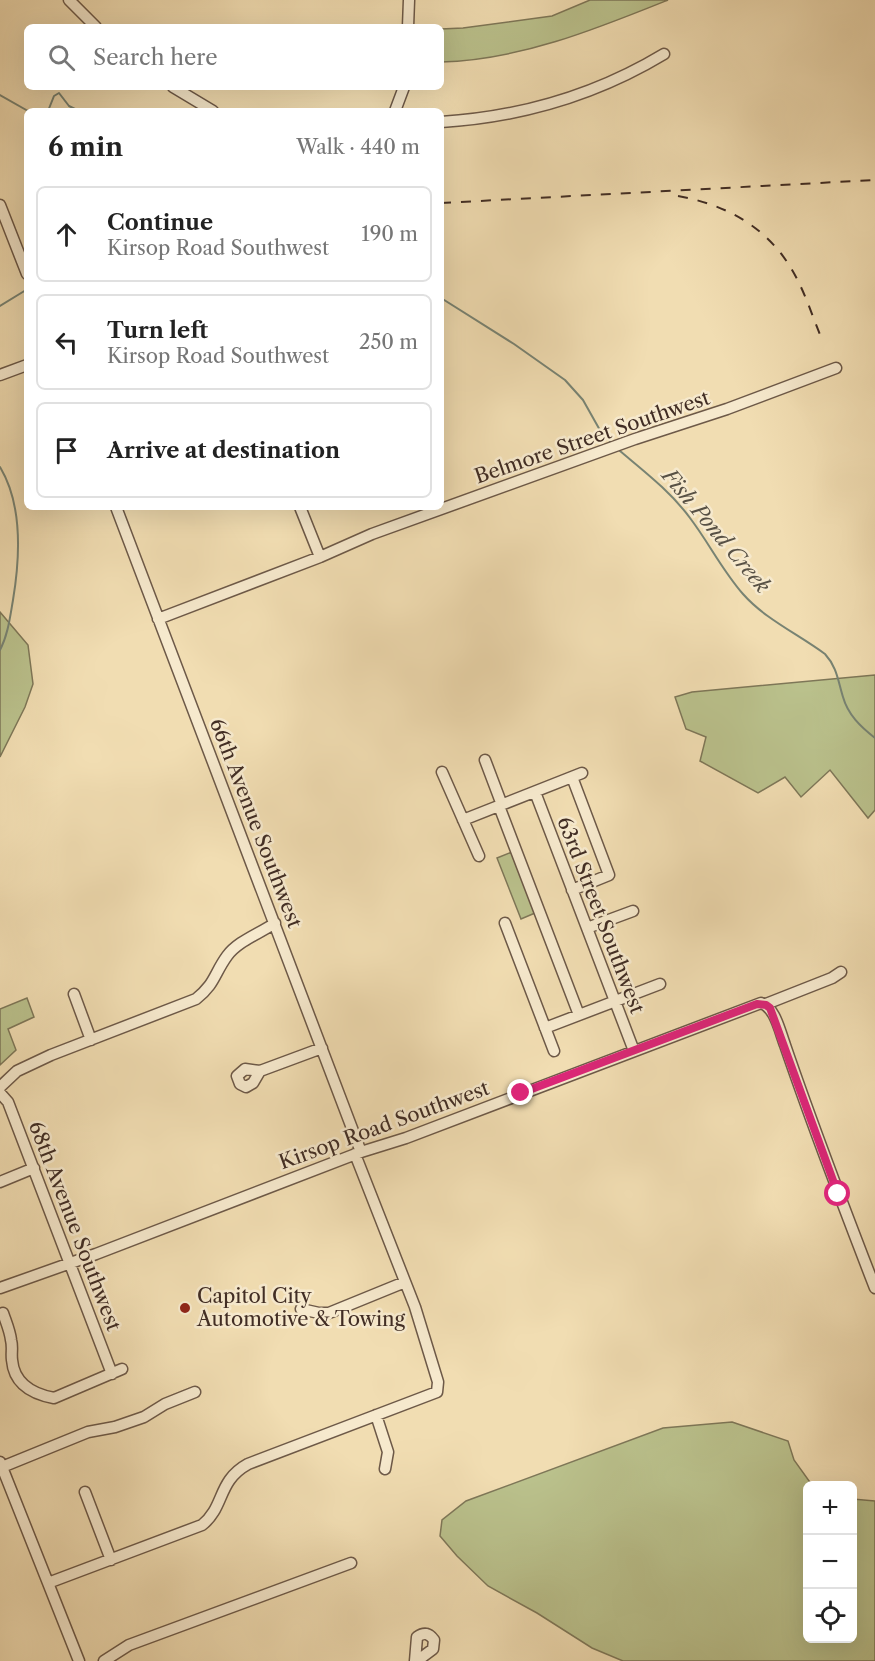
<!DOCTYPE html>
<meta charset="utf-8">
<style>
:root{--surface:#fff;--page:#f2f2f2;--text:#222;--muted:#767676;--line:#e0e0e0}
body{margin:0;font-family:"Libre Caslon Text",serif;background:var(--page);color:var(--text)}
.controls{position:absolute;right:18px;bottom:18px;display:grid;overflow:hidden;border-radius:9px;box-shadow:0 6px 24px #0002}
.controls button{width:54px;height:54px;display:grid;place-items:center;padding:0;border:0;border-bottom:2px solid var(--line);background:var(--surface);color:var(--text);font:30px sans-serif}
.stop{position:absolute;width:18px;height:18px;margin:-14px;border:4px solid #db2777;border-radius:50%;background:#fff}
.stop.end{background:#db2777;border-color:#fff;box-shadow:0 2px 6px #0008}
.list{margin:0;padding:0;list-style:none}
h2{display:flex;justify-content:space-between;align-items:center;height:78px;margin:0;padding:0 24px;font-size:26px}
h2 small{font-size:20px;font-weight:400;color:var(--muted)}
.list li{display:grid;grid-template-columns:39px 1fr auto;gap:18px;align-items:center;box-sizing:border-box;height:96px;margin:0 12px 12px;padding:0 12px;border:2px solid var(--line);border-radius:9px}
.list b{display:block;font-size:22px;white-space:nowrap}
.list p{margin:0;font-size:20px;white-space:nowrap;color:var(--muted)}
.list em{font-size:20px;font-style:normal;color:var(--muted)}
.icon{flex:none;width:33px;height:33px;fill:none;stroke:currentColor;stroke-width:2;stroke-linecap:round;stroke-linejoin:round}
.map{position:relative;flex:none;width:875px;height:1661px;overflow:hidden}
.search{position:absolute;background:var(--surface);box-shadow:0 6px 24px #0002;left:24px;top:24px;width:420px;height:66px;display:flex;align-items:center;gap:15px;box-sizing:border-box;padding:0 21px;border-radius:9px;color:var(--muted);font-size:22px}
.panel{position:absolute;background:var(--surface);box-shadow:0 6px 24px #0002;left:24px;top:108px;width:420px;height:402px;border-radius:9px}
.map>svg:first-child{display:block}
.green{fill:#bac18c;stroke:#7e7758;stroke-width:1.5}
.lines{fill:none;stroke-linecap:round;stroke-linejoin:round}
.stream{stroke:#788373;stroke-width:2}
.minor-casing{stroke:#6d5948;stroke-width:13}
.minor{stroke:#f6e9cd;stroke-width:10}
.rail{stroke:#412d24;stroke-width:2;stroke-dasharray:10 10;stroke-linecap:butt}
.route{stroke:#db2777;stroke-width:8}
.poi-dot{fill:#8f2418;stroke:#f6e9cd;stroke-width:2}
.labels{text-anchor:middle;stroke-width:5;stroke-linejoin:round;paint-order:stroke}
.street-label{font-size:20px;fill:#412d24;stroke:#f6e9cd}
.poi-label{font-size:20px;fill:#412d24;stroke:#f6e9cd;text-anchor:start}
.water-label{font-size:21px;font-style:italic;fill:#585145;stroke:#f6e9cd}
</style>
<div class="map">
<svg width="875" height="1661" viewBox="0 0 875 1661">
<rect width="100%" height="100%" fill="#f1ddb2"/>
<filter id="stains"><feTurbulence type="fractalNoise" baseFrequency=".00333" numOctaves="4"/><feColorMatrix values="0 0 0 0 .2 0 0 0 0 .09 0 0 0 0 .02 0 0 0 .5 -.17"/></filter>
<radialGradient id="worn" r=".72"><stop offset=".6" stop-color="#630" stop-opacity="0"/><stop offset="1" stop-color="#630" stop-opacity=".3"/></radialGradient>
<path class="green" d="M590 0H668C596 29 520 60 441 62V29L463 28 552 16Z
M0 612 28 645 33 684 25 707 0 757Z
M875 675V810L868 818 830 770 801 797 785 777 758 793 700 761 706 737 686 729 675 697 692 692Z
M512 852 535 913 521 919 497 858Z
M27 998 34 1017 8 1029 16 1050 0 1065V1009Z
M732 1422 788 1441 794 1460 812 1485 808 1486V1638H852L853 1499 875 1501V1661H623L592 1648 537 1613 488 1586 457 1556 440 1536 442 1520 466 1501 663 1428Z"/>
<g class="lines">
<path class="stream" d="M0 95 28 111
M48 111 54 96 59 93 69 106 79 111
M441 298 514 344 565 380 583 400 601 432 613 444
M0 306 26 290
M620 451C645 472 671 492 690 518 709 543 722 570 743 594 765 619 798 634 825 654 837 667 838 681 843 697 848 715 861 727 875 738
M0 467C23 505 20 558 13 600 10 617 8 635 0 650"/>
<g class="minor-casing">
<path id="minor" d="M69 0 96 27
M408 27 409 0
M173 87 213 111
M395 111 404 87
M441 122C521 117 596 95 664 54
M0 205 27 274
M0 375 27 365
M116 507 361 1152
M300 507 320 557
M158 619 320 557 372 534 635 439 727 409 836 368
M485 760 502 805
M442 772 479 856
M572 777 609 875 572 890
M535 792 634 1051
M499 806 579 1015
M463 820 582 773
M505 923 554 1051
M587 928 633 911
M74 994 91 1040
M766 1004 832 978 841 972
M545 1028 660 984
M245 1069 260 1071 253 1083 246 1087 240 1084 237 1076Z
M260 1071 322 1048
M0 1087 17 1071 51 1055 196 999C215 984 214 974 227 956 238 941 259 934 275 923
M0 1093 8 1102 112 1374
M0 1182 34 1168
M0 1288 96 1254 361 1152 406 1138 761 1003C775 1007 780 1032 785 1045 813 1127 844 1208 875 1288
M301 1309 319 1313H329L405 1282
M3 1313C6 1322 10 1331 11 1340 13 1347 11 1353 12 1360 14 1384 32 1394 54 1398L122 1369
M376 1415 388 1452 385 1469
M0 1462 79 1661
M2 1467 88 1432 115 1427 144 1417 165 1404 195 1392
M85 1492 111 1560
M48 1583 202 1525C225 1507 217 1481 248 1464L437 1392 438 1382 415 1307 355 1154
M104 1661 129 1645 351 1563
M415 1661 417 1637C424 1632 429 1633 434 1640L433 1649 417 1661"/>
</g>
<use href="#minor" class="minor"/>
<path class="rail" d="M678 196C723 204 764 225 789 265 804 288 812 316 823 342
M441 203 875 180"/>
</g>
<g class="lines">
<path class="route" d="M521 1093 757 1004 766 1005 770 1008 838 1194"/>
</g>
<circle class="poi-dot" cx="185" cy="1308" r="6"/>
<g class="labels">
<g class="street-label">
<text transform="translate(592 437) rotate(-19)" y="7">Belmore Street Southwest</text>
<text transform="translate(256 823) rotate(69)" y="7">66th Avenue Southwest</text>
<text transform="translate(601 915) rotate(69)" y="7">63rd Street Southwest</text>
<text transform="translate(384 1125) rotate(-20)" y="7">Kirsop Road Southwest</text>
<text transform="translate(75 1226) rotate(69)" y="7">68th Avenue Southwest</text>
</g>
<g class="poi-label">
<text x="197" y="1303">Capitol City<tspan x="197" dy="23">Automotive &amp; Towing</tspan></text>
</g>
<g class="water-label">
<text transform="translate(716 531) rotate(50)" y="7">Fish Pond Creek</text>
</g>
</g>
<rect width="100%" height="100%" filter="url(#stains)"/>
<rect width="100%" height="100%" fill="url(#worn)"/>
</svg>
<div class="controls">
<button>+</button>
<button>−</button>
<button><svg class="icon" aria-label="locate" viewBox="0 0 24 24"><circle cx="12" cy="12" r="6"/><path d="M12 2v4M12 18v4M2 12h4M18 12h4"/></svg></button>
</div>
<div class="stop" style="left:838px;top:1194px"></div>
<div class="stop end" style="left:521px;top:1093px"></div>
<div class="search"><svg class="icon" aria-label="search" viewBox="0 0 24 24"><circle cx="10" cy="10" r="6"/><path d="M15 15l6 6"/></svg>Search here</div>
<section class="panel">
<h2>6 min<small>Walk · 440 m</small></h2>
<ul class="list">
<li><svg class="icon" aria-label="ahead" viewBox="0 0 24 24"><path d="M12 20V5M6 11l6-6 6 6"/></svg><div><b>Continue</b><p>Kirsop Road Southwest</p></div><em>190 m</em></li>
<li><svg class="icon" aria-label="left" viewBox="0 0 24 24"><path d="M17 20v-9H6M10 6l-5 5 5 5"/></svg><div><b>Turn left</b><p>Kirsop Road Southwest</p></div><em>250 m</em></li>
<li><svg class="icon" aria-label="arrive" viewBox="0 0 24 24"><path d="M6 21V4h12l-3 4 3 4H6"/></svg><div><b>Arrive at destination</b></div></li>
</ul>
</section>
</div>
